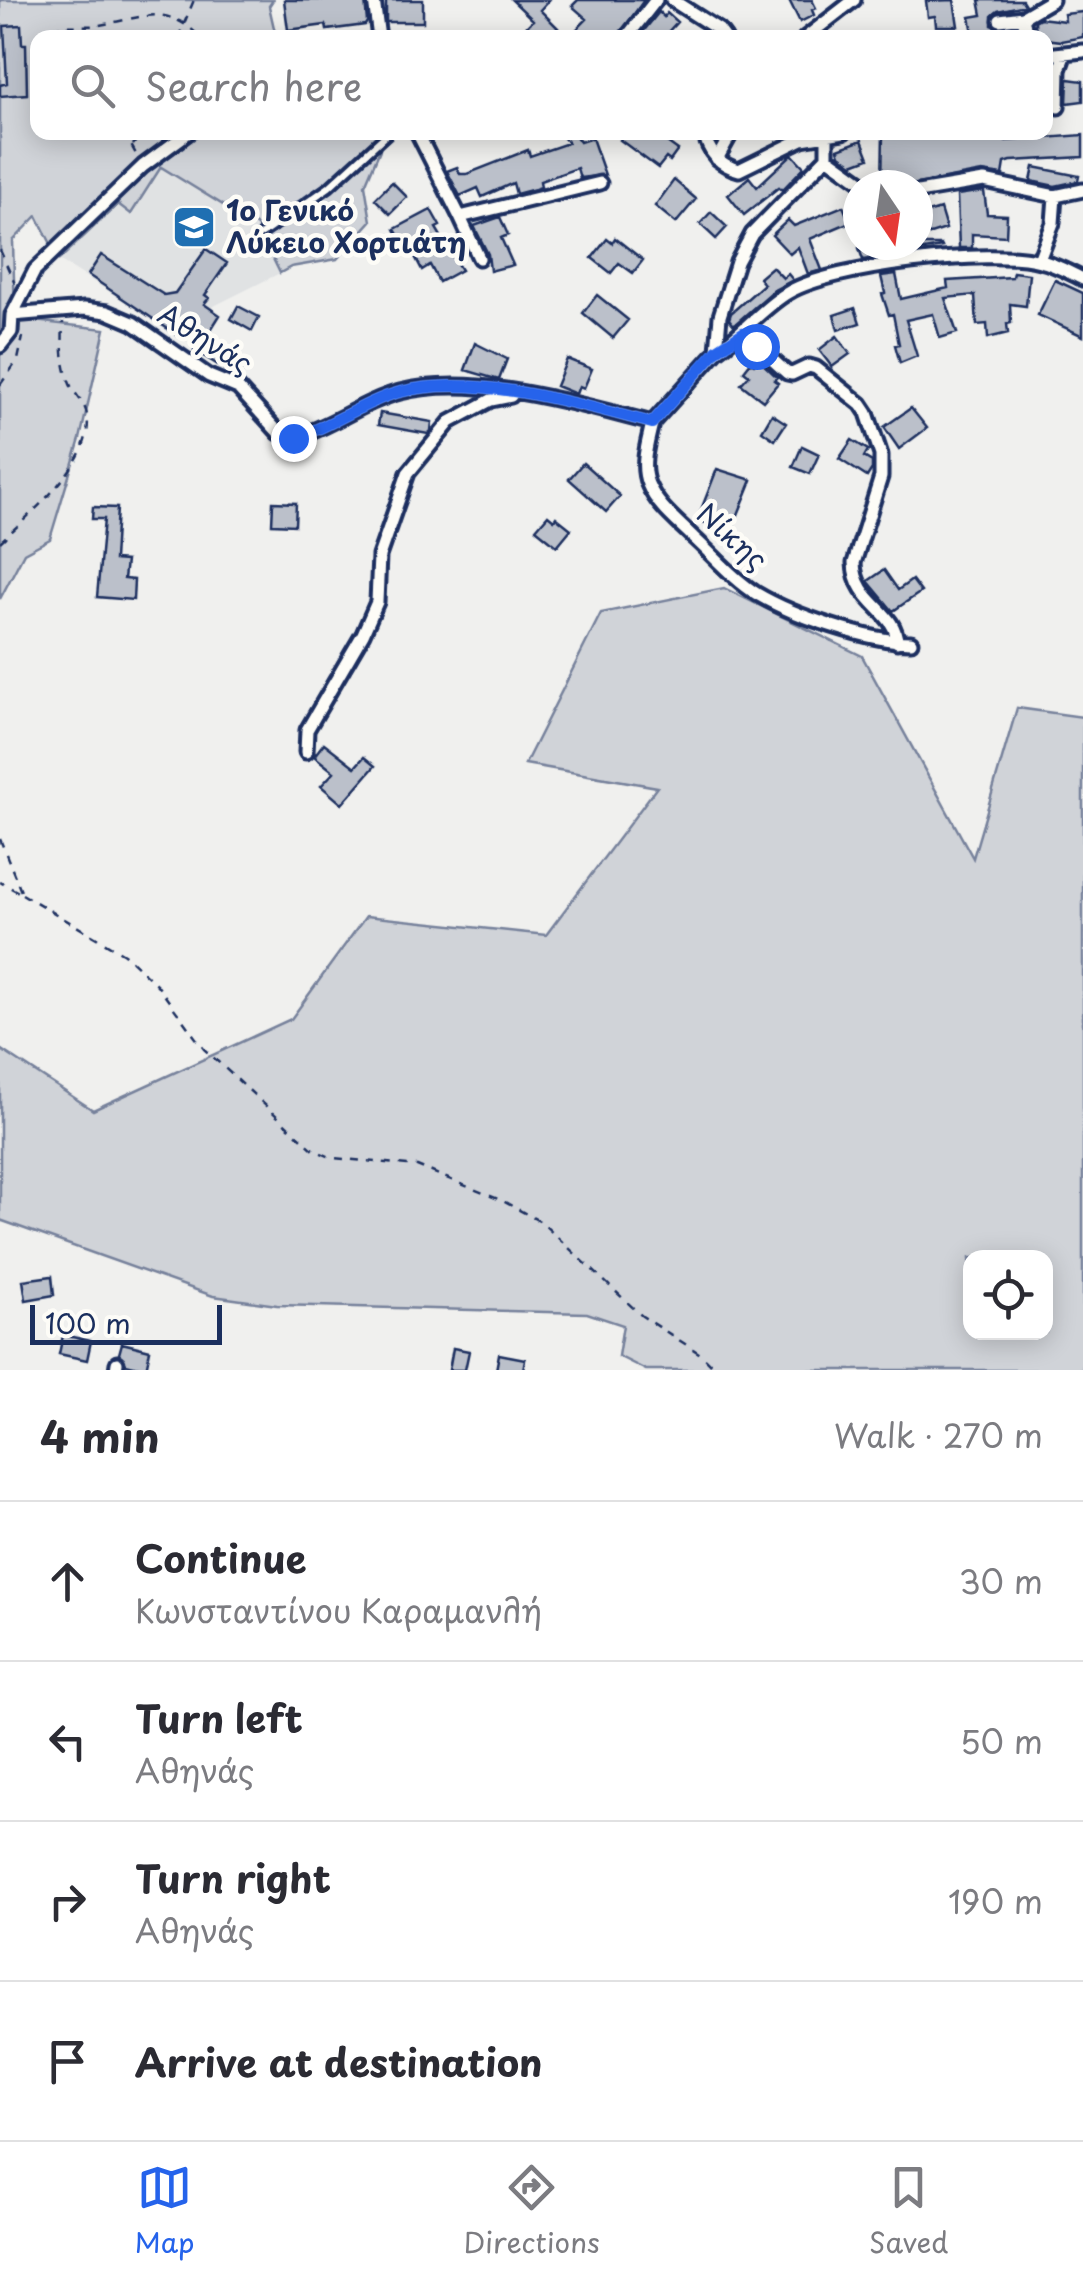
<!DOCTYPE html>
<meta charset="utf-8">
<style>
:root{--surface:#fff;--page:#f7f7f7;--text:#2b2b33;--muted:#7c7c81;--line:#e1e1e2;--accent:#2563eb}
body{margin:0;font-family:"Playpen Sans",sans-serif;background:var(--page);color:var(--text)}
.controls{position:absolute;right:30px;bottom:30px;display:grid;overflow:hidden;border-radius:20px;box-shadow:0 5px 25px #0003}
.controls button{width:90px;height:90px;display:grid;place-items:center;padding:0;border:0;border-bottom:2px solid var(--line);background:var(--surface);color:var(--text);font:50px sans-serif}
.compass{position:absolute;left:843px;top:170px;width:90px;height:90px;border-radius:50%;background:var(--surface);box-shadow:0 5px 25px #0003;rotate:167deg}
.scale{position:absolute;left:30px;bottom:25px;width:192px;box-sizing:border-box;padding-left:10px;border:5px solid #1b2f5e;border-top:0;font-size:28px;line-height:35px;white-space:nowrap;color:#1b2f5e;-webkit-text-stroke:8px #fdfcf7;paint-order:stroke}
.stop{position:absolute;width:30px;height:30px;margin:-22px;border:8px solid #2563eb;border-radius:50%;background:#fff}
.stop.end{background:#2563eb;border-color:#fff;box-shadow:0 2px 10px #0008}
.list{margin:0;padding:0;list-style:none}
h2{display:flex;justify-content:space-between;align-items:center;height:130px;margin:0;padding:0 40px;font-size:42px}
h2 small{font-size:32px;font-weight:400;color:var(--muted)}
.list li{display:grid;grid-template-columns:65px 1fr auto;gap:30px;align-items:center;box-sizing:border-box;height:160px;padding:0 40px;border-top:2px solid var(--line)}
.list b{display:block;font-size:38px;white-space:nowrap}
.list p{margin:0;font-size:32px;white-space:nowrap;color:var(--muted)}
.list em{font-size:32px;font-style:normal;color:var(--muted)}
.icon{flex:none;width:55px;height:55px;fill:none;stroke:currentColor;stroke-width:2;stroke-linecap:round;stroke-linejoin:round}
.map{position:relative;flex:none;width:1083px;height:1370px;overflow:hidden}
.search{position:absolute;background:var(--surface);box-shadow:0 5px 25px #0003;left:30px;right:30px;top:30px;height:110px;display:flex;align-items:center;gap:25px;box-sizing:border-box;padding:0 35px;border-radius:20px;color:var(--muted);font-size:38px}
.sheet{height:770px;background:var(--surface)}
nav{display:flex;justify-content:space-around;align-items:center;box-sizing:border-box;height:140px;border-top:2px solid var(--line);background:var(--surface);font-size:28px;color:var(--muted)}
nav a{display:grid;justify-items:center;gap:5px}
nav .on{color:var(--accent)}
.map>svg:first-child{display:block}
.built{fill:#e0e2e3}
.green{fill:#d0d3d8;stroke:#76819b;stroke-width:2.5;fill-rule:evenodd}
.building{fill:#bbc0ca;stroke:#1b2f5e;stroke-width:2.5}
.lines{fill:none;stroke-linecap:round;stroke-linejoin:round}
.lane-casing{stroke:#1b2f5e;stroke-width:14}
.street-casing{stroke:#1b2f5e;stroke-width:19}
.path{stroke:#1b2f5e;stroke-width:2.5;stroke-dasharray:8 8;stroke-linecap:butt}
.lane{stroke:#fdfcf7;stroke-width:6}
.street{stroke:#fdfcf7;stroke-width:11}
.route{stroke:#2563eb;stroke-width:12}
.labels{text-anchor:middle;stroke-width:9;stroke-linejoin:round;paint-order:stroke}
.poi-label{font-size:28px;font-weight:bold;fill:#1b2f5e;stroke:#fdfcf7;text-anchor:start}
.street-label{font-size:28px;fill:#1b2f5e;stroke:#fdfcf7}
</style>
<div class="map">
<svg width="1083" height="1370" viewBox="0 0 1083 1370">
<rect width="100%" height="100%" fill="#f0f0ee"/>
<filter id="ink" filterUnits="userSpaceOnUse"><feTurbulence type="fractalNoise" baseFrequency=".01" numOctaves="2"/><feDisplacementMap in="SourceGraphic" scale="20" xChannelSelector="R" yChannelSelector="G"/><feConvolveMatrix kernelMatrix="1 2 1 2 8 2 1 2 1" color-interpolation-filters="sRGB"/></filter>
<g filter="url(#ink)">
<path class="built" d="M161 167 257 226 280 273 210 308 188 341 59 260 118 204 132 213Z"/>
<path class="green" d="M0 0H273L269 6 276 37 38 38V132L387 133 365 185 371 221 337 259 291 267 280 273 257 226 161 167 131 214 118 204 59 260 37 216 13 241 15 319 105 329 80 439 50 539 24 553 0 599Z
M724 588 862 656 973 858 1017 708 1083 717V1370H646L618 1356 623 1325 587 1313 277 1305 213 1296 0 1220V1049L93 1110 291 1019 366 916 546 935 657 787 525 764 601 613ZM970 1258H1046V1332H970Z"/>
<path class="building" d="M284 0H365L367 22 365 25 327 30 326 25 288 30Z
M386 0H423V22H386Z
M512 0H549L540 10 558 28 549 36 543 30 537 36 527 26 533 20Z
M578 0H644L617 38H579L574 32 587 19 572 6Z
M789 0H812L816 8 812 10 814 15 800 22Z
M954 0 958 26H936L935 16 928 17 926 1Z
M979 0H1022L1025 5 998 11 992 16V25L1003 29 1004 38H974L970 17 982 15Z
M659 12 664 17 667 13 677 22 668 32 675 38H638Z
M1083 12V37L1061 41 1036 38 1035 21 1040 18 1065 21 1064 14Z
M21 25 22 44H26L27 94 0 96V85L7 83 4 26Z
M1068 79 1083 81V101L1067 103Z
M559 132H573L580 142 592 138 605 175 580 178 577 168 540 181 541 187 535 189 516 194 513 183 482 197 478 188 460 196 447 171 457 167 460 174H467L528 150 530 156 568 143Z
M625 132H653L678 150 670 161 666 158 658 168 620 140Z
M883 132H1004L1005 141 1083 135V157L1011 161 1005 163 1003 175 982 172 912 185H882Z
M862 140 869 158 853 164 840 155 838 149Z
M792 154 804 167 782 190 779 187 744 215 728 195 749 177 757 187Z
M1034 167 1079 176 1078 181 1055 186 1031 181Z
M674 180 696 199 676 223 655 206Z
M392 182 407 197 390 214 375 199Z
M984 191 987 214 1007 215 1006 236 972 234V248H959L957 195Z
M843 206 850 222 810 239 822 270 808 274 798 247 790 254 772 235 788 220 794 226Z
M940 209 946 229 918 238V216Z
M431 210 440 226 436 228 461 270 439 282 430 265 422 270 412 251 408 254 395 229Z
M711 212 727 227 716 239 700 224Z
M500 217 508 235 501 238 513 265 490 271 488 254 474 226Z
M615 238 643 260 633 273 619 263 611 273 592 258 607 239 612 243Z
M870 245H941L942 247 863 260 859 248Z
M206 249 227 263 205 295 209 298 204 304 220 315 207 336 186 322 177 335 88 275 101 255 164 295 175 293Z
M772 267 783 278 788 274 793 280 774 290 734 325 729 319 731 313 764 284 759 278Z
M1013 272 1029 274 1026 306 1010 304 1011 323 1007 324 1008 333 988 338 987 324 977 325 975 295 945 298 957 333 940 338 933 314 906 320 917 356 900 363 895 345 899 344 893 314 889 315 882 294 885 293 881 276 896 274 901 299 948 288 947 281 1012 277Z
M1055 280 1083 293V336L1038 315Z
M597 295 628 320 613 338 583 313Z
M238 306 259 317 252 331 231 319Z
M855 308 860 323 838 330 834 315Z
M203 336 237 354 235 359 246 365 239 378 194 350Z
M837 336 850 354 832 367 819 350Z
M475 343 507 359 499 380 465 370Z
M567 359 592 369 584 388 579 386 576 394 556 386Z
M759 360 777 377 774 380 778 383 763 401 741 384 749 375 744 371 751 362 754 364Z
M911 408 927 428 899 449 884 427Z
M380 413 432 422 431 431 428 434 378 425Z
M772 414 786 423 775 440 762 431Z
M852 440 868 450 864 457 872 462V469L867 477 839 459Z
M802 446 819 454 810 474 793 467Z
M583 463 620 496 606 512 569 479Z
M717 469 752 480 733 527 721 523 720 528 697 520Z
M273 502 296 503 295 525 272 524Z
M93 507 117 508 114 560 126 561 124 579 134 580 133 600 97 597 104 519H92Z
M548 515 554 520 556 517 571 529 557 546 536 529Z
M884 570 898 590 912 580 921 592 893 611 868 581Z
M324 743 355 767 364 757 375 766 342 804 321 786 334 772 314 756Z
M52 1276 54 1295 26 1300 23 1280Z
M63 1335 91 1341 87 1360 59 1354Z
M122 1343 150 1350 146 1369 126 1364 119 1354Z
M453 1348 469 1351 465 1370H449Z
M499 1354 525 1359 523 1370H496Z"/>
<g class="lines">
<g class="lane-casing">
<path id="lane" d="M262 234 329 187 389 132"/>
</g>
<g class="street-casing">
<path id="street" d="M374 0 379 38
M672 0 719 30 725 38
M1023 17 1027 38
M1000 20 1023 17 1052 0
M626 38 656 0
M805 38 854 0
M1046 55 1083 51
M1058 107 1059 70 1065 53
M417 132 460 217 600 183
M704 132C708 152 719 165 739 170L802 139 844 132
M827 157 866 185
M717 159 732 132
M918 192 984 181 1055 196 1083 190
M460 217 479 258
M1039 260 1053 223 1055 196
M12 315 84 309 107 312 133 323 209 376 238 388 279 433 293 438C330 428 362 402 400 392 476 373 577 404 652 423L717 351 720 316 737 262 752 234 827 157V135
M743 333 787 373 792 374 809 366 816 368 861 404 867 413 881 455V477L854 563C855 603 896 610 897 642
M0 346 11 332 12 315 35 270 143 166 189 132
M717 351C742 334 764 306 789 292 833 266 991 248 1040 261 1055 264 1070 273 1083 279
M652 423C648 442 640 465 648 484 657 506 677 521 693 537 714 556 733 579 757 594 794 616 869 641 911 642
M306 752 307 730 363 634 377 602 379 556 408 473 450 422 491 400 511 396
M116 1370 117 1363"/>
</g>
<path class="path" d="M39 38C55 20 79 28 99 25 141 19 165 1 201 38
M178 38 194 0
M124 132 137 156
M133 145 142 132
M0 250 15 284
M0 385 18 360 23 337
M0 542C30 514 100 457 86 411 83 401 74 393 70 384 62 364 62 343 63 322
M0 839 22 894 0 882
M22 894 124 954 157 985 204 1049 314 1150 333 1158 417 1166 503 1201 541 1222 642 1316 702 1355 717 1370"/>
<use href="#lane" class="lane"/>
<use href="#street" class="street"/>
</g>
</g>
<g class="lines" filter="url(#ink)">
<path class="route" d="M293 438C330 428 362 402 400 392 476 373 577 404 652 423L717 350 743 333 756 346"/>
</g>
<defs>
<g id="school-square" transform="scale(2.25)"><rect x="-9" y="-9" width="18" height="18" rx="4" fill="#1f6fb2" stroke="#fdfcf7"/><path d="M0-5L7-2L0 1L-7-2ZM-4 1L0 2.5L4 1V4Q0 6-4 4Z" fill="#fff"/></g>
</defs>
<g fill-rule="evenodd">
<use href="#school-square" x="194" y="227"/>
</g>
<g class="labels">
<g class="poi-label">
<text x="226" y="221">1ο Γενικό<tspan x="226" dy="32">Λύκειο Χορτιάτη</tspan></text>
</g>
<g class="street-label">
<text transform="translate(205 339) rotate(32)" y="10">Αθηνάς</text>
<text transform="translate(732 537) rotate(42)" y="10">Νίκης</text>
</g>
</g>
</svg>
<div class="controls">
<button><svg class="icon" aria-label="locate" viewBox="0 0 24 24"><circle cx="12" cy="12" r="6"/><path d="M12 2v4M12 18v4M2 12h4M18 12h4"/></svg></button>
</div>
<svg class="compass" viewBox="-18 -18 36 36"><path d="M0-13l5 13h-10z" fill="#e53935"/><path d="M0 13l5-13h-10z" fill="#7c7c81"/></svg>
<div class="scale">100 m</div>
<div class="stop" style="left:756px;top:346px"></div>
<div class="stop end" style="left:293px;top:438px"></div>
<div class="search"><svg class="icon" aria-label="search" viewBox="0 0 24 24"><circle cx="10" cy="10" r="6"/><path d="M15 15l6 6"/></svg>Search here</div>
</div>
<section class="sheet">
<h2>4 min<small>Walk · 270 m</small></h2>
<ul class="list">
<li><svg class="icon" aria-label="ahead" viewBox="0 0 24 24"><path d="M12 20V5M6 11l6-6 6 6"/></svg><div><b>Continue</b><p>Κωνσταντίνου Καραμανλή</p></div><em>30 m</em></li>
<li><svg class="icon" aria-label="left" viewBox="0 0 24 24"><path d="M17 20v-9H6M10 6l-5 5 5 5"/></svg><div><b>Turn left</b><p>Αθηνάς</p></div><em>50 m</em></li>
<li><svg class="icon" aria-label="right" viewBox="0 0 24 24"><path d="M7 20v-9h11M14 6l5 5-5 5"/></svg><div><b>Turn right</b><p>Αθηνάς</p></div><em>190 m</em></li>
<li><svg class="icon" aria-label="arrive" viewBox="0 0 24 24"><path d="M6 21V4h12l-3 4 3 4H6"/></svg><div><b>Arrive at destination</b></div></li>
</ul>
</section>
<nav>
<a class="on"><svg class="icon" aria-label="map" viewBox="0 0 24 24"><path d="M3 6l6-2 6 2 6-2v14l-6 2-6-2-6 2zM9 4v14M15 6v14"/></svg>Map</a>
<a><svg class="icon" aria-label="directions" viewBox="0 0 24 24"><path d="M12 3l9 9-9 9-9-9zM9 14v-3h6M13 9l2 2-2 2"/></svg>Directions</a>
<a><svg class="icon" aria-label="saved" viewBox="0 0 24 24"><path d="M7 4h10v16l-5-4-5 4z"/></svg>Saved</a>
</nav>
